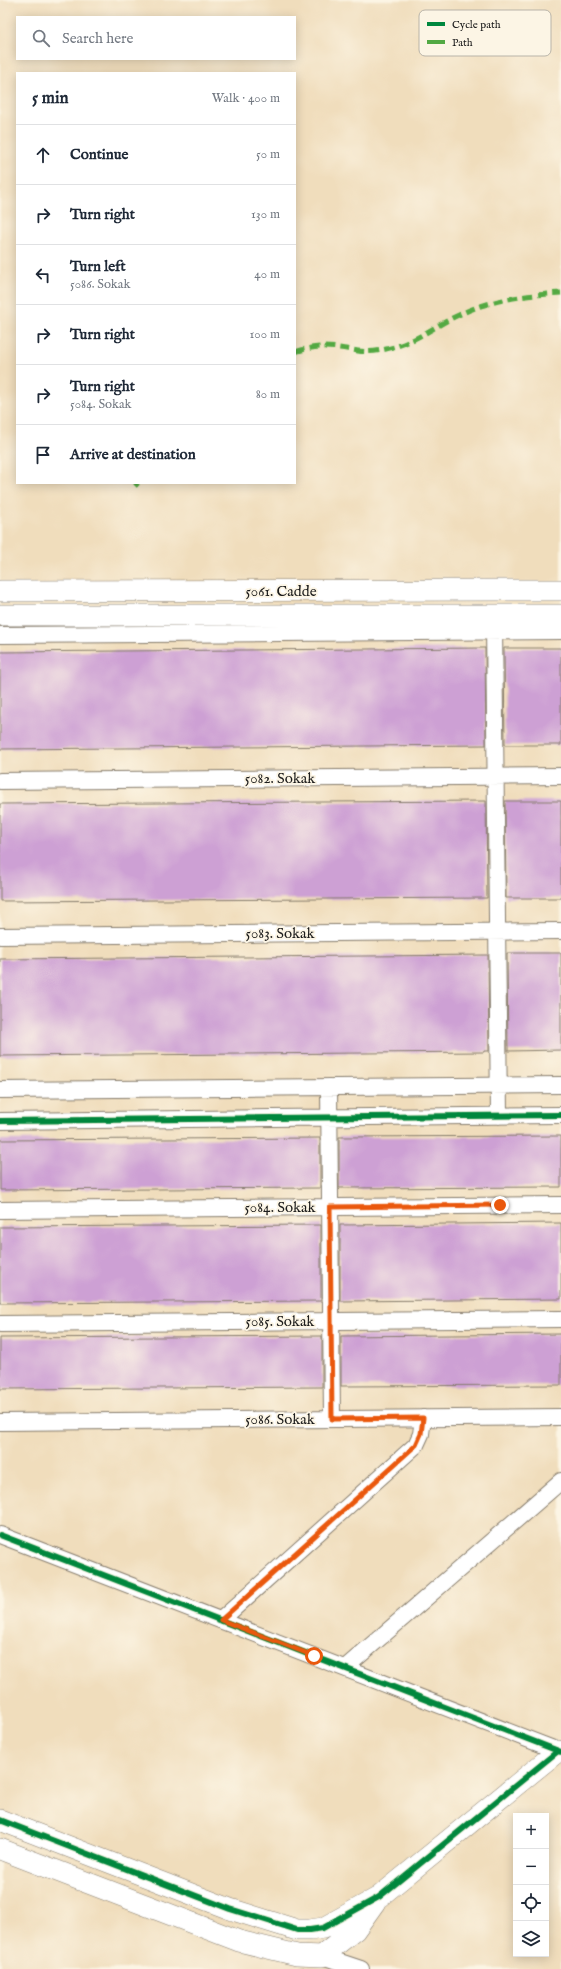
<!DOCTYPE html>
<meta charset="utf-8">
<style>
:root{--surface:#fff;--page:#f6f6f7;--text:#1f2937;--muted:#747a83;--line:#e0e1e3}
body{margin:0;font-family:"IM FELL English",serif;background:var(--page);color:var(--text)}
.controls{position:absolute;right:12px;bottom:12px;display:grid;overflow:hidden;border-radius:0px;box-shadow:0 2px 10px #0003}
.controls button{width:36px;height:36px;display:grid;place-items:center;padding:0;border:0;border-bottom:1px solid var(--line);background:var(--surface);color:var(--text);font:20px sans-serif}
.stop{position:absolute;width:12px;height:12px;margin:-9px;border:3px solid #ea580c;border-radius:50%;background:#fff}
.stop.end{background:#ea580c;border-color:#fff;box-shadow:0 1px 4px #0008}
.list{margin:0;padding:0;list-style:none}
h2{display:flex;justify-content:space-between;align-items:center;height:52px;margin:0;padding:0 16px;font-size:17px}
h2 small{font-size:13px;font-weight:400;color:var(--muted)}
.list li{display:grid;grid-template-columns:26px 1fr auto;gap:12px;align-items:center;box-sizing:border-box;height:60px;padding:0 16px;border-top:1px solid var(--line)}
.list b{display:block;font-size:15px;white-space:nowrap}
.list p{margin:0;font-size:13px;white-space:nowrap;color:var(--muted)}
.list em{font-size:13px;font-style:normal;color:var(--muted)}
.icon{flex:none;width:22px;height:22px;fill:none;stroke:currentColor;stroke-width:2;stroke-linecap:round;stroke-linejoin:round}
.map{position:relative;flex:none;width:561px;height:1969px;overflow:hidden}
.search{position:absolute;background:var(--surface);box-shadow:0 2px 10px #0003;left:16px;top:16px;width:280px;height:44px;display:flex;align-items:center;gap:10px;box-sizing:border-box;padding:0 14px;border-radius:0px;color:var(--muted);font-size:15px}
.panel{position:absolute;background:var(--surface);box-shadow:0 2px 10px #0003;left:16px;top:72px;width:280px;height:412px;border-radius:0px}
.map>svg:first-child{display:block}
.building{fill:#cda0d4}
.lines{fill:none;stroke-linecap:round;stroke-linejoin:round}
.minor-casing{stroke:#867c6c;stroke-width:18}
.tertiary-casing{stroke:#867c6c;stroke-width:22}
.minor{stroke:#fff;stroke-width:16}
.tertiary{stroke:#fff;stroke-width:21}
.quiet{stroke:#52a943;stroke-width:5;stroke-dasharray:10 5;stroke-linecap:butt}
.cycleway-casing{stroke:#fcf5e5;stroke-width:8}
.cycleway{stroke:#00873e;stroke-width:6}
.route{stroke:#ea580c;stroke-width:5}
.labels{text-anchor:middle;stroke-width:3.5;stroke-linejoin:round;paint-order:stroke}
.street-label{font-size:15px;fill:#1c1c1c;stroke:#fcf5e5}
.key{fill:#fcf5e5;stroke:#b9b4a9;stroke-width:1}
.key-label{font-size:11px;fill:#1c1c1c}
</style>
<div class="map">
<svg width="561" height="1969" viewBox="0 0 561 1969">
<rect width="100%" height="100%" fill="#fcf5e5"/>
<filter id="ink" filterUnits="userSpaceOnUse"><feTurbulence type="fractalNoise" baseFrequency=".025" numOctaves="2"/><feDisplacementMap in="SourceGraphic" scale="8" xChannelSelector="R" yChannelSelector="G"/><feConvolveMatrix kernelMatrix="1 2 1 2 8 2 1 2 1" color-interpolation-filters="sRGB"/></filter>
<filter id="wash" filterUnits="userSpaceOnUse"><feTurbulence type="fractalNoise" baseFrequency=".012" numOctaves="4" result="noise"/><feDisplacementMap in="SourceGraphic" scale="16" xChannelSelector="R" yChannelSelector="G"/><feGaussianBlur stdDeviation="0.9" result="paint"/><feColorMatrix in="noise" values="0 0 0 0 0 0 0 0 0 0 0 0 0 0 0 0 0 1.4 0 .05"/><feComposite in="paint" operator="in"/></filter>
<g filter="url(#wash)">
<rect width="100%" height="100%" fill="#f0ddbc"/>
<g id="blocks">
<path class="building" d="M485 648 486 745 0 749V652Z
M504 648H561V745H505Z
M484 801H486L487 898 0 901V804Z
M505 801H561V898H506Z
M507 953H561V1050L508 1051Z
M488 955 489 1051H484V1052L0 1056V959Z
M561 1136V1187L339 1188V1137Z
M320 1138V1188L0 1190V1140Z
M561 1223V1299L340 1301V1225Z
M321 1225V1301L0 1303V1227Z
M561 1334V1385L341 1386V1336Z
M322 1336V1387L0 1389V1338Z"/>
</g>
</g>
<g filter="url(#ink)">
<use href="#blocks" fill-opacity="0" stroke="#867c6c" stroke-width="1"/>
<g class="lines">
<g class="minor-casing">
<path id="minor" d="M494 622 499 1116
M0 635 561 631
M0 781 561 776
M0 936 561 931
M329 1087 332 1419
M0 1090 561 1085
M0 1121 561 1115
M0 1210 561 1205
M0 1324 561 1319
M0 1422 561 1417
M0 1535 561 1752
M221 1620 416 1445 421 1434 423 1418
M345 1668 561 1481
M322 1956 361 1969"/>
</g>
<g class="tertiary-casing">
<path id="tertiary" d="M0 591 561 590
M0 615H561
M0 1820 230 1909 297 1930H310L323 1928 379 1897 558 1751
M0 1849 239 1941 297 1955 322 1956 355 1930 375 1902"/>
</g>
<use href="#minor" class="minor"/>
<use href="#tertiary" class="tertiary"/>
<path class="quiet" d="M295 352C319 344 335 347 358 351 370 353 383 350 394 347 419 340 439 323 463 313 493 299 528 295 561 293
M135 486 138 483"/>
<g class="cycleway-casing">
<path id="cycleway" d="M0 1121 561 1115
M0 1535 561 1752
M0 1820 230 1909 297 1930H310L323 1928 379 1897 558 1751"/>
</g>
<use href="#cycleway" class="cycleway"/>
</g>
</g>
<g class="lines" filter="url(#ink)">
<path class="route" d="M314 1656 221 1620 416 1445 421 1434 423 1418 332 1419 330 1207 500 1205"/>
</g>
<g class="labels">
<g class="street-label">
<text x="281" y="596">5061. Cadde</text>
<text x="280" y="783">5082. Sokak</text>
<text x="280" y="938">5083. Sokak</text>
<text x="280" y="1212">5084. Sokak</text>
<text x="280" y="1326">5085. Sokak</text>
<text x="280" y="1424">5086. Sokak</text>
</g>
</g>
<rect x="419" y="10" width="132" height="46" rx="6" class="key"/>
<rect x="427" y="22" width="18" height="4" fill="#00873e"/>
<rect x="427" y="40" width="18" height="4" fill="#52a943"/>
<g class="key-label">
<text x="452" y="28">Cycle path</text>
<text x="452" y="46">Path</text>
</g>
</svg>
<div class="controls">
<button>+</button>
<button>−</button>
<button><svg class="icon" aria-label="locate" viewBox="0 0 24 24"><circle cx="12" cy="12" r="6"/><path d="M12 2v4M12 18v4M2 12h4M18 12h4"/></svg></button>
<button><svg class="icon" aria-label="layers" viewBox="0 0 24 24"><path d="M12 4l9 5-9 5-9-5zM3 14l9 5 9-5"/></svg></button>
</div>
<div class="stop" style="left:314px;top:1656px"></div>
<div class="stop end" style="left:500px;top:1205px"></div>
<div class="search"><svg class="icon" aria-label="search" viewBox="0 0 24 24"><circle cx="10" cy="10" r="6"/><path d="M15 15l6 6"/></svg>Search here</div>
<section class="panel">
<h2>5 min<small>Walk · 400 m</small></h2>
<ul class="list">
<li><svg class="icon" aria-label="ahead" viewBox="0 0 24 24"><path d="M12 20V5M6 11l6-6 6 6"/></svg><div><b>Continue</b></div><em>50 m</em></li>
<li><svg class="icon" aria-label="right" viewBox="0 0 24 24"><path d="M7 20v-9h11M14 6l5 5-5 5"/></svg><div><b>Turn right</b></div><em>130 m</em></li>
<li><svg class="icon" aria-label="left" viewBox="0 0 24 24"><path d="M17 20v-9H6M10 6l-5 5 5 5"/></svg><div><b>Turn left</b><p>5086. Sokak</p></div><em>40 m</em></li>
<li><svg class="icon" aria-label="right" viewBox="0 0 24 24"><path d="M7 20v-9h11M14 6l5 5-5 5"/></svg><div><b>Turn right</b></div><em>100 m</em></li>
<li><svg class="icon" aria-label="right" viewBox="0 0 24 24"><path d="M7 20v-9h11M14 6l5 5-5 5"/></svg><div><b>Turn right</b><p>5084. Sokak</p></div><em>80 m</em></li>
<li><svg class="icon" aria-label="arrive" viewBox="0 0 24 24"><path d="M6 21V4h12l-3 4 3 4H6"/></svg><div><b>Arrive at destination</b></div></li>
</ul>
</section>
</div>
